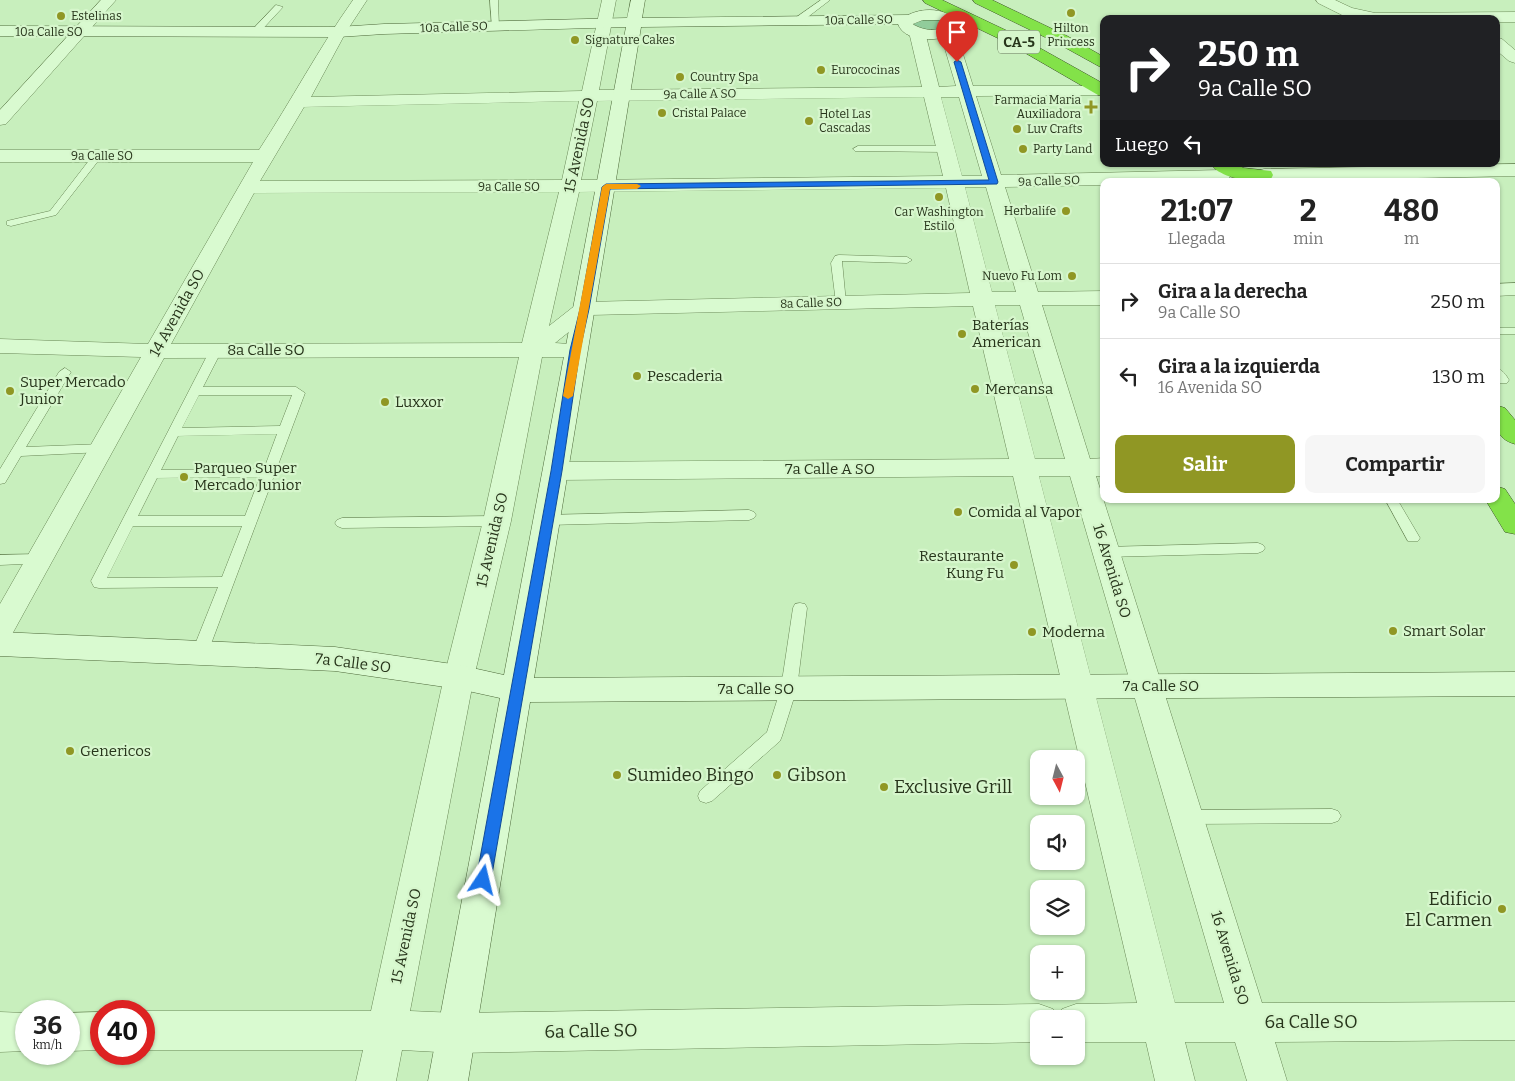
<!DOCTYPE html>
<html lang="es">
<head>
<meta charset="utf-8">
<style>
  body { margin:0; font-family:Bitter,serif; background:#f6f6f6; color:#222; height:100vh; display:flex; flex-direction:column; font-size:19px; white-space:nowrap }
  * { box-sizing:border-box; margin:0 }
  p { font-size:16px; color:#767676 }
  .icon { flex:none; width:28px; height:28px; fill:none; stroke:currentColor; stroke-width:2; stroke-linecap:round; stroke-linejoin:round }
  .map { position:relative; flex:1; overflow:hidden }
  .side { position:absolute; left:1100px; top:178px; width:400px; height:325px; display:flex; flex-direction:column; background:#fff; border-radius:10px; box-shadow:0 1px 4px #0004 }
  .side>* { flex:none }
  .guide { position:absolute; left:1100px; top:15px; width:400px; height:152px; border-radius:10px; box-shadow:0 1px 4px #0004; background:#202124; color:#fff; overflow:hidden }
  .needle { width:32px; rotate:173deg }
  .controls { position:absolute; left:1030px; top:750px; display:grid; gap:10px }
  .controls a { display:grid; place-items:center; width:55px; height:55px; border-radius:10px; background:#fff; box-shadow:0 1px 4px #0004; font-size:25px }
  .speed { position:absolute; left:15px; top:1000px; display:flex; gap:10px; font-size:25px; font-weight:700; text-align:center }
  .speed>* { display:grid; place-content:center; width:65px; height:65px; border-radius:50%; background:#fff; box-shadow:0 1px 4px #0004; line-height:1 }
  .speed small { font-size:12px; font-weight:400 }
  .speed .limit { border:8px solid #d22; background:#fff; color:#111 }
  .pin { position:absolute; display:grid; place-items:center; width:42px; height:42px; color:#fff; margin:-51px -21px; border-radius:50% 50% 50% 0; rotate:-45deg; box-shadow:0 0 5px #0007 }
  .pin .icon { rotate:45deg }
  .me { position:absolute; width:55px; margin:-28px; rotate:10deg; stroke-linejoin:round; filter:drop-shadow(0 0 4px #0008) }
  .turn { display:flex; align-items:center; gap:18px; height:105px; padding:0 15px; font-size:22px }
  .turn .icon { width:65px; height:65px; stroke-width:2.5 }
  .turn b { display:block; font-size:35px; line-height:42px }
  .then { display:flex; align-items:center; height:48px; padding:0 15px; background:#0003; gap:10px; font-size:19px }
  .eta { display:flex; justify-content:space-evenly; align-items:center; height:85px; text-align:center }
  .eta b { font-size:30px; font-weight:700; line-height:35px }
  .cta { display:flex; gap:10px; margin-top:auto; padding:10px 15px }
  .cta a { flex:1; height:58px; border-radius:10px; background:#909724; color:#fff; font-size:20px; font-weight:700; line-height:58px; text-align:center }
  .cta a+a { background:#f6f6f6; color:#222 }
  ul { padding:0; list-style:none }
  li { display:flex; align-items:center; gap:15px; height:75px; padding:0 15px; border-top:1px solid #e0e0e0 }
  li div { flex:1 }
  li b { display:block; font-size:19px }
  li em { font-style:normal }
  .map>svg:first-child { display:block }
</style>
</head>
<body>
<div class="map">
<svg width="1515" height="1081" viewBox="0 0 1515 1081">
  <rect width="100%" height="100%" fill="#c8efbd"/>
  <!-- green -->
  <path fill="#91cc9b" d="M 937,18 L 948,24 L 947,27 L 936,31 L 914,28 L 912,21 Z"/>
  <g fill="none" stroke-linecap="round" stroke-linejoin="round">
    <!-- lane casing -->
    <g stroke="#698756" stroke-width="1">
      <g id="lane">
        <path d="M 490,0 L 498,0 L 499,28 L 492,26 Z"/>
        <path d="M 821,0 L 830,0 L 800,23 L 794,23 L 794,19 Z"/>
        <path d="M 276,5 L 283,7 L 258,34 L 252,34 L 252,30 Z"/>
        <path d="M 858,146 L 945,146 L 950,149 L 945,152 L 855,151 L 853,149 Z"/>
        <path d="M 97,153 L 102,156 L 56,215 L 11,226 L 7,225 L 7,221 L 50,211 L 94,154 Z"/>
        <path d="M 839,255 L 907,257 L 912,260 L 907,263 L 842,261 L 846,303 L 841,306 L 836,303 L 831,263 L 835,256 Z"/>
        <rect x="1496" y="328" width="19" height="6"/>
        <path d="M 216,347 L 222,350 L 203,387 L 296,387 L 305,393 L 208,652 L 205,656 L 200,658 L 195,656 L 192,652 L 218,587 L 99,588 L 94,587 L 91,581 L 210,350 ZM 199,395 L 292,395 L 280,426 L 182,428 ZM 277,434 L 264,469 L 161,470 L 178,436 ZM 260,477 L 245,516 L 138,516 L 157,478 ZM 133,526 L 242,526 L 222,577 L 107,578 Z"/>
        <path d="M 65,368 L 71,372 L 26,447 L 102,444 L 108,448 L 102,452 L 21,456 L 5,483 L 0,484 L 0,469 L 59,372 Z"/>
        <path d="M 1496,368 C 1502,369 1506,375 1509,380 L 1507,383 L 1499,383 L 1496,379 Z"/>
        <path d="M 1385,499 L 1397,499 L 1420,538 L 1418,541 L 1408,541 Z"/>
        <path d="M 749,510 L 754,512 L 756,515 L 754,518 L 749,520 L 547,525 L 542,523 L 540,520 L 542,517 L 547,515 Z"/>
        <path d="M 497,516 L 502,518 L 504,521 L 502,524 L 497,526 L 342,528 L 337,526 L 335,523 L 337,520 L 342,518 Z"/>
        <path d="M 1258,543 L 1263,545 L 1265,548 L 1263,551 L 1258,553 L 1106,557 L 1101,556 L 1099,552 L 1101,548 L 1106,547 Z"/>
        <path d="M 40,554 L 45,555 L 47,559 L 45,563 L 0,565 L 0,555 Z"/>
        <path d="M 800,603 L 805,604 L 807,608 L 797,688 L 782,736 L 780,741 L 712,801 L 706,803 L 700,801 L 698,796 L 700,791 L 767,732 L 781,688 L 793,608 L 795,604 Z"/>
        <path d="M 1332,809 L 1338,811 L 1341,816 L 1338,821 L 1332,823 L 1187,824 L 1181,822 L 1178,817 L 1181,812 L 1187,810 Z"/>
      </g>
    </g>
    <!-- street casing -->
    <g stroke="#698756" stroke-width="1">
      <g id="street">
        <path d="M 101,0 L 116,0 L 6,124 L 0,125 L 0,110 Z"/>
        <path d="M 353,0 L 367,0 L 346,32 L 311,97 L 582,91 L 602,0 L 616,0 L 599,90 L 922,87 L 909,32 L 912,29 L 922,29 L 925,32 L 939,87 L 956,86 L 940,32 L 943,29 L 953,29 L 956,32 L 973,86 L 1104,86 L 1104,94 L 1101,95 L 976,96 L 1001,175 L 1221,170 L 1228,172 L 1230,176 L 1228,180 L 1223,181 L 1104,181 L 1104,185 L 1005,187 L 1038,292 L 1104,291 L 1104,305 L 1042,305 L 1090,459 L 1104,458 L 1104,476 L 1096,476 L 1262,1003 L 1515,1002 L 1515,1040 L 1275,1042 L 1287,1081 L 1247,1081 L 1235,1042 L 1185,1042 L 1195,1081 L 1155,1081 L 1146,1042 L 1076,1042 L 1076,1019 L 1058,1019 L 1062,1009 L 1076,1004 L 1137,1003 L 1013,476 L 556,480 L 547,477 L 543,471 L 547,465 L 556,462 L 1009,459 L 973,306 L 590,315 L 555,343 L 583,345 L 587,350 L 583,355 L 575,357 L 542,357 L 511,521 L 474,677 L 410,1011 L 456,1013 L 1039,1004 L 1053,1009 L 1057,1019 L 1039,1019 L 1039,1042 L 456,1053 L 402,1050 L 396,1081 L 356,1081 L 363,1050 L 144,1050 L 144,1011 L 371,1011 L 444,677 L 483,521 L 519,357 L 164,358 L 10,638 L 0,641 L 0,604 L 141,357 L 0,353 L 0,339 L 148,344 L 253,162 L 0,162 L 0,150 L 259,150 C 291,101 319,48 353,0 ZM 924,97 L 943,176 L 581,180 L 597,101 ZM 941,97 L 959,97 L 982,176 L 962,176 ZM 579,101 L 562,180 L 260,181 L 304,107 ZM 965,187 L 986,187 L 1016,292 L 992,292 ZM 946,188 L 970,293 L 585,302 L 577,304 L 549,326 L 579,192 ZM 559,192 L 522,343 L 171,344 L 254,193 ZM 995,305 L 1020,305 L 1065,459 L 1035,459 ZM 1039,476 L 1070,476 L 1224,1003 L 1175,1003 Z"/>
        <path d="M 1316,0 L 1335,0 L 1352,8 L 1375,13 L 1515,12 L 1515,22 L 1496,22 L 1496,19 L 1357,19 L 1342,15 L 1318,3 Z"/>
        <path d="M 1496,37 L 1502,39 L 1515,50 L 1515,63 L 1509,61 L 1496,50 Z"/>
        <path d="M 1515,164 L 1515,176 L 1264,181 L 1257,179 L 1255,175 L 1257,171 L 1264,169 Z"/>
        <path d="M 1515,283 L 1515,295 L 1496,296 L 1496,284 Z"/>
        <path d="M 0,1012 L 26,1013 L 26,1051 L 0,1052 Z"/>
        <path d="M 101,1012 L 101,1050 L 69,1051 L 69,1013 Z"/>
      </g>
    </g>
    <!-- secondary casing -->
    <g stroke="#4d6839" stroke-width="1">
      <path id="secondary" d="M 631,0 L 645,0 L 642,18 L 908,15 C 926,6 951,9 963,26 C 951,43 905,45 898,24 L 641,27 L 534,678 L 1515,672 L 1515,696 L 530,702 L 468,1081 L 428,1081 L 500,698 L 459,689 L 335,671 L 0,656 L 0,632 L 335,647 L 459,665 L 504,675 L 626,27 L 384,34 L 338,37 L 0,36 L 0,26 L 338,27 L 384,24 L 627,18 ZM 923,20 L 939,20 L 947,25 C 937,32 925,31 914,25 L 913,24 Z"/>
    </g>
    <!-- highway casing -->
    <g stroke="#3e542a" stroke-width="1">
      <g id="highway">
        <path d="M 923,0 L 942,0 L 1020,37 L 1104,84 L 1104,96 L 1098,95 L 1008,43 L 925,3 Z"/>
        <path d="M 973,0 L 992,0 L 1067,36 L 1104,57 L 1104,69 L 1055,42 L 975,3 Z"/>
        <path d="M 1211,164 L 1234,164 L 1244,168 L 1271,171 L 1273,175 L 1271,179 C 1254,183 1220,179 1211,164 Z"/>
        <path d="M 1496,405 L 1505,408 L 1515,420 L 1515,444 C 1494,438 1496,424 1496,405 Z"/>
        <path d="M 1496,486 L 1505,489 L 1515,504 L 1515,534 L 1505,532 L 1485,499 L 1496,499 Z"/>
      </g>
    </g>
    <!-- lane -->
    <use href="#lane" fill="#d9fad0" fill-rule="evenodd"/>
    <!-- street -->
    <use href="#street" fill="#d9fad0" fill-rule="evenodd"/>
    <!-- secondary -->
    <use href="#secondary" fill="#d9fad0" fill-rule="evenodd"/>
    <!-- highway -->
    <use href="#highway" fill="#83e249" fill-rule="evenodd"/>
  </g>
  <!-- route -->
  <path fill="#1a73e8" stroke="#114b97" d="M 957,60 L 961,62 L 998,182 L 997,184 L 610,189 L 589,309 L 580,350 L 562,471 L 491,880 L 489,885 L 483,887 L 478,885 L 476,880 L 551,471 L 570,350 L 580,309 L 602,187 L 606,184 L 989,180 L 954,62 Z"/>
  <!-- slow -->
  <path fill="#f59e0b" d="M 606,184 L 637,184 L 641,186 L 637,189 L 610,189 L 573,396 L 568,399 L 563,396 L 602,187 Z"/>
  <!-- markers -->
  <g fill="#909724" stroke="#d6f6cc" stroke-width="2">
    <circle cx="1071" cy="13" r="5"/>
    <circle cx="61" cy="16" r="5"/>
    <circle cx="575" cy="40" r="5"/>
    <circle cx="821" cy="70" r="5"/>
    <circle cx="680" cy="77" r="5"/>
    <path d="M1088.5 99.5h5v5h5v5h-5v5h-5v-5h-5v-5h5z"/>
    <circle cx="662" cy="113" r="5"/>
    <circle cx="809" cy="121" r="5"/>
    <circle cx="1017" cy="129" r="5"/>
    <circle cx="1023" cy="149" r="5"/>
    <circle cx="939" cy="197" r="5"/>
    <circle cx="1066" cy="211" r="5"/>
    <circle cx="1072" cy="276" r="5"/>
    <circle cx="962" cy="334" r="5"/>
    <circle cx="637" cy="376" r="5"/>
    <circle cx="975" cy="389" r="5"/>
    <circle cx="10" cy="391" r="5"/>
    <circle cx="385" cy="402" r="5"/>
    <circle cx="184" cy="477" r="5"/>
    <circle cx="958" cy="512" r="5"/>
    <circle cx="1014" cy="565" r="5"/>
    <circle cx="1393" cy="631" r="5"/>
    <circle cx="1032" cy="632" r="5"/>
    <circle cx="70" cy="751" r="5"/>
    <circle cx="617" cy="775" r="5"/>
    <circle cx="777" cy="775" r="5"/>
    <circle cx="884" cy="787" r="5"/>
    <circle cx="1502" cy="909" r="5"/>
  </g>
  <g text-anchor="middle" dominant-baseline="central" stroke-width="4.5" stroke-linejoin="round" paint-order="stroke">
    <!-- far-poi labels -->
    <g font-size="12" fill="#27351b" stroke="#d6f6cc" text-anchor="start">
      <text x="71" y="16">Estelinas</text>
      <text x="1071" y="28" text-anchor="middle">Hilton<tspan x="1071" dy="14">Princess</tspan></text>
      <text x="585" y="40">Signature Cakes</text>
      <text x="831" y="70">Eurococinas</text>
      <text x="690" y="77">Country Spa</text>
      <text x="1081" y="100" text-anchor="end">Farmacia Maria<tspan x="1081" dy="14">Auxiliadora</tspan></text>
      <text x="672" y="113">Cristal Palace</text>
      <text x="819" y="114">Hotel Las<tspan x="819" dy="14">Cascadas</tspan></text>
      <text x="1027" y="129">Luv Crafts</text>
      <text x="1033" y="149">Party Land</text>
      <text x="1056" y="211" text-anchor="end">Herbalife</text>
      <text x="939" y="212" text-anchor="middle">Car Washington<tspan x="939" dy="14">Estilo</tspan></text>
      <text x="1062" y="276" text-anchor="end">Nuevo Fu Lom</text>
    </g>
    <!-- far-street labels -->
    <g font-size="12" fill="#27351b" stroke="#d6f6cc">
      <text transform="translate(859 20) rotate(-1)">10a Calle SO</text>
      <text transform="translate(454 27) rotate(-2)">10a Calle SO</text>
      <text x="49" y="32">10a Calle SO</text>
      <text transform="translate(700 94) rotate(-1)">9a Calle A SO</text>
      <text x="102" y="156">9a Calle SO</text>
      <text transform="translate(1049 181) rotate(-2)">9a Calle SO</text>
      <text x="509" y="187">9a Calle SO</text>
      <text transform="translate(811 303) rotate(-2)">8a Calle SO</text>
    </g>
    <!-- shield labels -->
    <rect fill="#d6f6cc" stroke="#5c6f50" stroke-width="1" x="998" y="30.5" width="42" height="23" rx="4"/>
    <g font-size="14" font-weight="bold" fill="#27351b">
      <text x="1019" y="42">CA-5</text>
    </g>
    <!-- street labels -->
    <g font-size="15" fill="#27351b" stroke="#d6f6cc">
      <text transform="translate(579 145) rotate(-78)">15 Avenida SO</text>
      <text transform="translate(177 313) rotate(-61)">14 Avenida SO</text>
      <text x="266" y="350">8a Calle SO</text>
      <text x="830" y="469">7a Calle A SO</text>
      <text transform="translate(492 540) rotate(-77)">15 Avenida SO</text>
      <text transform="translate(1112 571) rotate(73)">16 Avenida SO</text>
      <text transform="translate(353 663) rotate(7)">7a Calle SO</text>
      <text x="1161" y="686">7a Calle SO</text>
      <text x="756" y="689">7a Calle SO</text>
      <text transform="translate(406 936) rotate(-78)">15 Avenida SO</text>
      <text transform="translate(1230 958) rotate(73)">16 Avenida SO</text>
    </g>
    <!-- poi labels -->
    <g font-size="15" fill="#27351b" stroke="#d6f6cc" text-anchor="start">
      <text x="972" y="325">Baterías<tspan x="972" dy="17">American</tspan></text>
      <text x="647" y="376">Pescaderia</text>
      <text x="20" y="382">Super Mercado<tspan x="20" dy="17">Junior</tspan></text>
      <text x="985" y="389">Mercansa</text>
      <text x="395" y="402">Luxxor</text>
      <text x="194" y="468">Parqueo Super<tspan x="194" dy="17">Mercado Junior</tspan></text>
      <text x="968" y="512">Comida al Vapor</text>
      <text x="1004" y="556" text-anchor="end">Restaurante<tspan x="1004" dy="17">Kung Fu</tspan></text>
      <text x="1403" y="631">Smart Solar</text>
      <text x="1042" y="632">Moderna</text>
      <text x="80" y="751">Genericos</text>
    </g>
    <!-- near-poi labels -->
    <g font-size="18" fill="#27351b" stroke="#d6f6cc" text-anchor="start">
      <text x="627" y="775">Sumideo Bingo</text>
      <text x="787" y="775">Gibson</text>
      <text x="894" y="787">Exclusive Grill</text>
      <text x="1492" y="899" text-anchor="end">Edificio<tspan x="1492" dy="21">El Carmen</tspan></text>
    </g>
    <!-- near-street labels -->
    <g font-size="18" fill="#27351b" stroke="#d6f6cc">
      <text x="1311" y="1022">6a Calle SO</text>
      <text transform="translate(591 1031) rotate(-1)">6a Calle SO</text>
    </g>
  </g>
</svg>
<div class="controls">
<a><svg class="needle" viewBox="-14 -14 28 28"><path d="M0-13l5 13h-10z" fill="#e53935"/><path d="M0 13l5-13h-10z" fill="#767676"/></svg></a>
<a><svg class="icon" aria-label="sound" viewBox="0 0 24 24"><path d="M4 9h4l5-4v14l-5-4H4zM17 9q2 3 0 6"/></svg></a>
<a><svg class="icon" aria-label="layers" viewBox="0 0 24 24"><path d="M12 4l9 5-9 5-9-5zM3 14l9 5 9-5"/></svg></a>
<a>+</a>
<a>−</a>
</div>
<div class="speed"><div>36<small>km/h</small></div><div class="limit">40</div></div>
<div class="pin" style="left:957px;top:62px;background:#d93025"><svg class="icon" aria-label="arrive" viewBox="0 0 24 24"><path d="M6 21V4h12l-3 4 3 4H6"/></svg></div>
<svg class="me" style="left:483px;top:880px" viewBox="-20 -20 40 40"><path d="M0-17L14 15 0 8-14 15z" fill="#1a73e8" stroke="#fff" stroke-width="4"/></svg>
<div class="guide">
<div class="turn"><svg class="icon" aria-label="right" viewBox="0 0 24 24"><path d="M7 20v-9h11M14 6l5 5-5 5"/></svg><div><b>250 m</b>9a Calle SO</div></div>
<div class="then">Luego<svg class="icon" aria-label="left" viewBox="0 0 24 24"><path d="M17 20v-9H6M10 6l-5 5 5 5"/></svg></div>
</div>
<section class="side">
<div class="eta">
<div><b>21:07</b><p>Llegada</p></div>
<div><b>2</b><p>min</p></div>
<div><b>480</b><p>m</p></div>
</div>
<ul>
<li><svg class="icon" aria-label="right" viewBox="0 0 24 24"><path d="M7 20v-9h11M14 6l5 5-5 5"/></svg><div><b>Gira a la derecha</b><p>9a Calle SO</p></div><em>250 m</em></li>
<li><svg class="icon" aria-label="left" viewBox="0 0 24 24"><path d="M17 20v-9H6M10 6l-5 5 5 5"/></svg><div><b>Gira a la izquierda</b><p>16 Avenida SO</p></div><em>130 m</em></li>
</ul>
<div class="cta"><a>Salir</a><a>Compartir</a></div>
</section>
</div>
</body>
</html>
